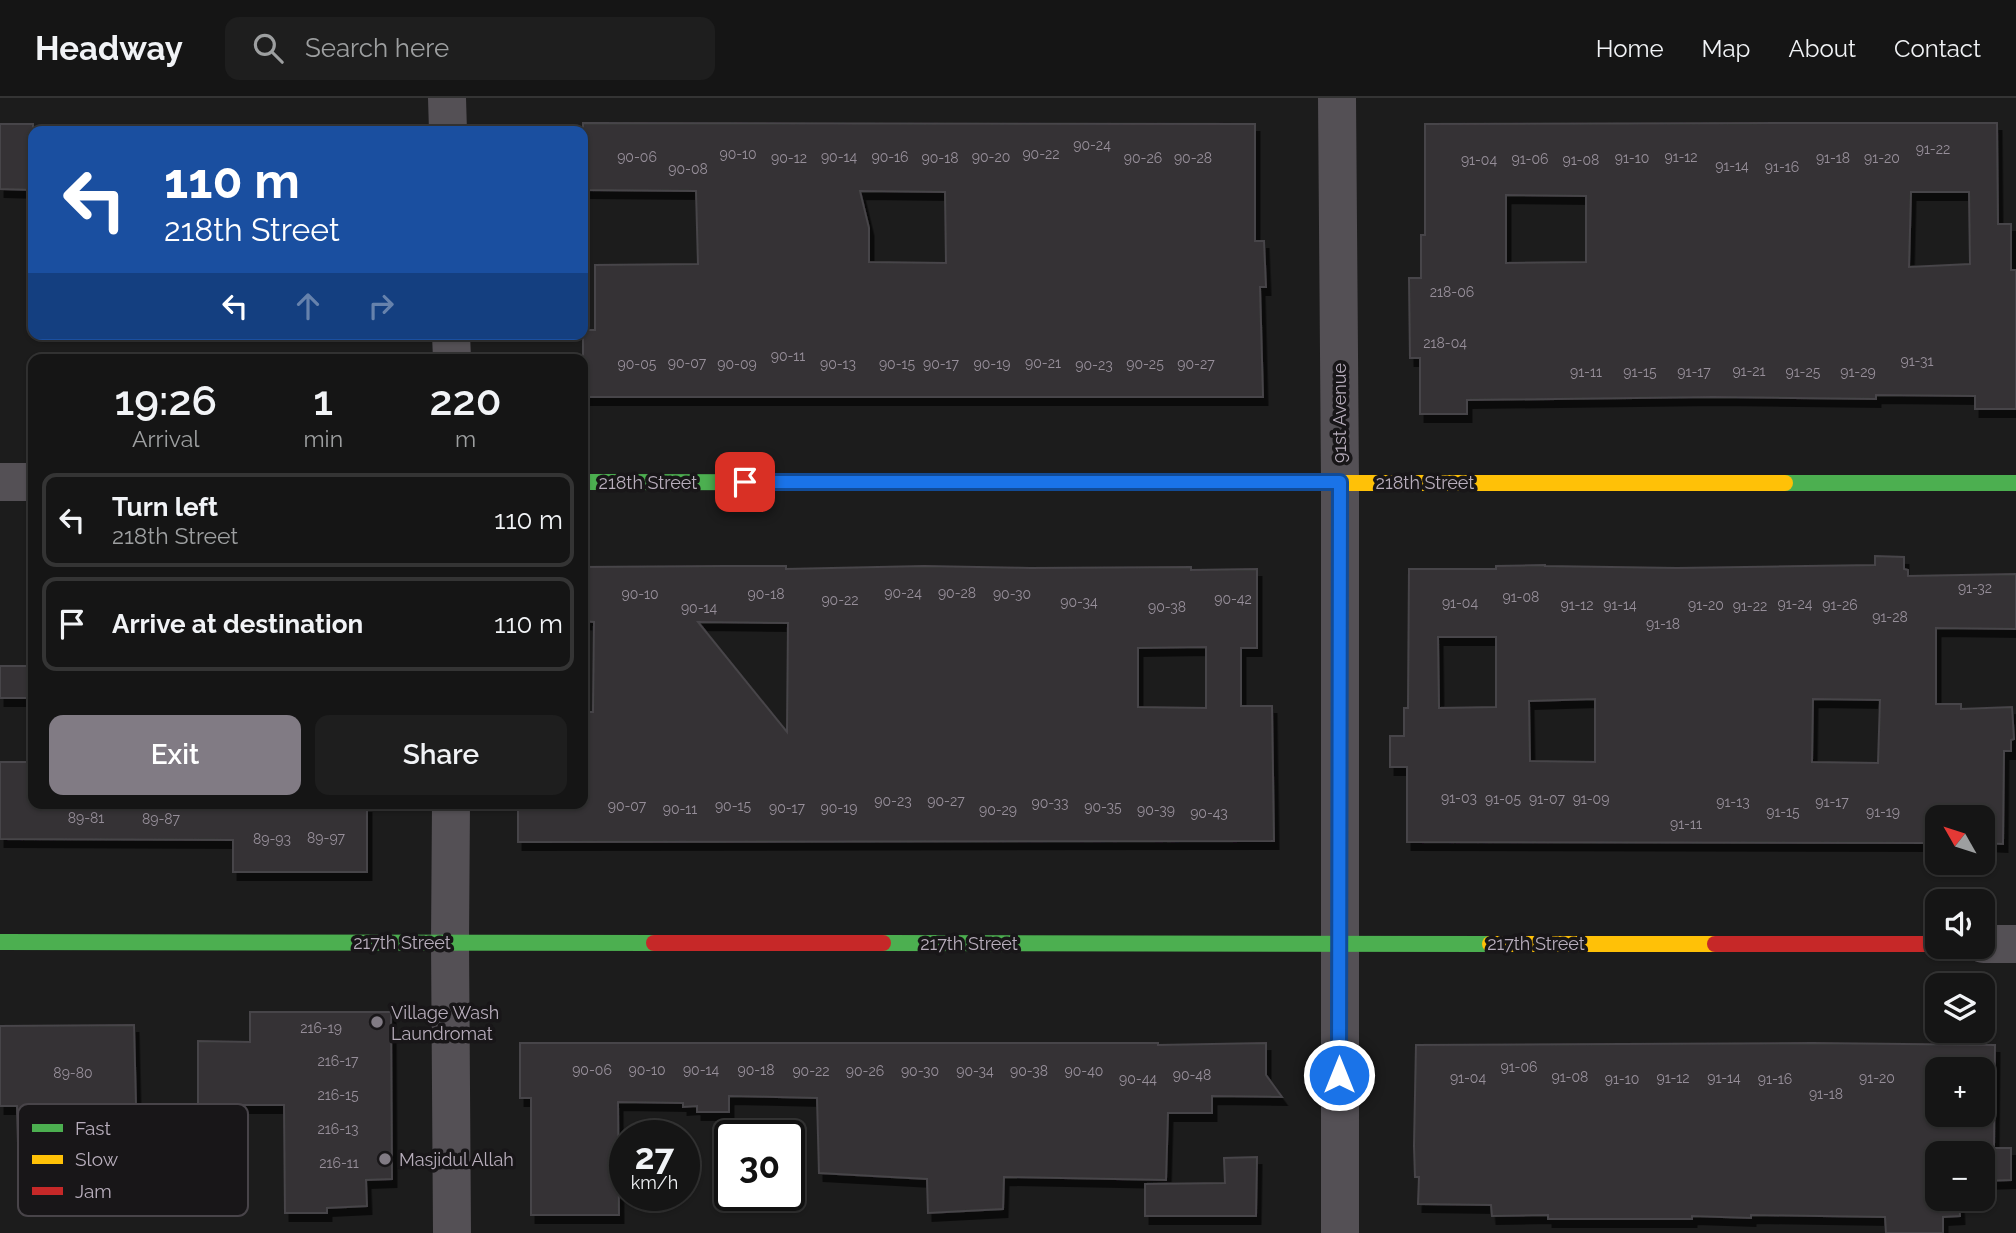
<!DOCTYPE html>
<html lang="en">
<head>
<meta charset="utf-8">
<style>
  body { margin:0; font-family:Raleway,sans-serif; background:#1e1e1e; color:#f1f3f6; height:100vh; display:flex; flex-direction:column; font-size:26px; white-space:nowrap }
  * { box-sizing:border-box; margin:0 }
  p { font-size:23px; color:#9d9fa0 }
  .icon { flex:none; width:38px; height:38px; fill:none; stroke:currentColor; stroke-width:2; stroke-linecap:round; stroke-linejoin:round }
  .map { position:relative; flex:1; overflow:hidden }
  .side { position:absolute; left:28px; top:256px; width:560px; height:455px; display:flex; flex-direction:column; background:#151515; border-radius:14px; box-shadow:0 2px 5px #0004,0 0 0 2px #343434 }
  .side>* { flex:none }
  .hud { position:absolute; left:28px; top:28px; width:560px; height:214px; border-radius:14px; box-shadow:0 2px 5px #0004,0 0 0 2px #343434; background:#1a4fa0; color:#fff; overflow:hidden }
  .needle { width:46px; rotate:309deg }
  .controls { position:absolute; left:1925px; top:707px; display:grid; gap:14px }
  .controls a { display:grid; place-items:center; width:70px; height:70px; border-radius:14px; background:#151515; box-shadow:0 2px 5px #0004,0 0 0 2px #343434; font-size:35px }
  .speed { position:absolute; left:609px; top:1022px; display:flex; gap:14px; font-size:35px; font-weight:700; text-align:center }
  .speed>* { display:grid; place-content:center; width:91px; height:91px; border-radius:50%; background:#151515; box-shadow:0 2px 5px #0004,0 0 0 2px #343434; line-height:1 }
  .speed small { font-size:18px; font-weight:400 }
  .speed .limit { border:4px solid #111; border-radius:10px; background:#fff; color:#111 }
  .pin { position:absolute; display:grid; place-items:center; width:60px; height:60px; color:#fff; margin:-30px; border-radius:14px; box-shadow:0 4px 10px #0006 }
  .me { position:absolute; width:77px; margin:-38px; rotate:0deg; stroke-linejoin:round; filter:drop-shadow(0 0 5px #0008) }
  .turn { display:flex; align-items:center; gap:24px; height:147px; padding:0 21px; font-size:32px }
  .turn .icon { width:91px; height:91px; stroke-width:2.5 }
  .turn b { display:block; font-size:49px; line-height:60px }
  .lanes { display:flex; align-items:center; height:66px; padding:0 21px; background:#0003; justify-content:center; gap:35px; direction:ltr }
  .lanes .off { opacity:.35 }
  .eta { display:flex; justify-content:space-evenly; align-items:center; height:119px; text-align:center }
  .eta b { font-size:42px; font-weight:600; line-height:49px }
  .action { display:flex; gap:14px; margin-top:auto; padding:14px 21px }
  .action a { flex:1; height:80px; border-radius:14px; background:#817b84; color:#fff; font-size:28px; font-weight:600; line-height:80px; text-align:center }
  .action a+a { background:#1e1e1e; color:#f1f3f6 }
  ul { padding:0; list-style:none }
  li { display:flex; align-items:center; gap:21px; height:94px; margin:0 14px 10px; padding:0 7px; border:4px solid #343434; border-radius:14px }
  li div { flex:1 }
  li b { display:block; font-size:26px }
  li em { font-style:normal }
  header { display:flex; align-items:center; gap:42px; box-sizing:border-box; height:98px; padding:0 35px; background:#151515; border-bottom:2px solid #343434 }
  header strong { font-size:33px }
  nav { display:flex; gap:38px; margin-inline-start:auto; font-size:24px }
  .search { width:490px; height:63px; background:#1e1e1e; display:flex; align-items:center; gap:18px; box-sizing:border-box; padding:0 24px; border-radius:14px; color:#9d9fa0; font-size:26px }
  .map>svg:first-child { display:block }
</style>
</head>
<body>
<header>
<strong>Headway</strong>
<div class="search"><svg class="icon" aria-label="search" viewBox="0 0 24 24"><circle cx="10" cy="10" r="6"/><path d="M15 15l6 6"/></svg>Search here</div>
<nav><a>Home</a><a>Map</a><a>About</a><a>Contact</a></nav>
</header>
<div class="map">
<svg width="2016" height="1135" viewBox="0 0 2016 1135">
  <defs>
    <filter id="shadow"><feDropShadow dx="4.5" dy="8" stdDeviation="0" flood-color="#0009"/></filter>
  </defs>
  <rect width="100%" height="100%" fill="#1c1c1c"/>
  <!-- building -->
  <g fill="#343334" stroke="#474448" stroke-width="2" fill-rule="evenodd" filter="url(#shadow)">
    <path d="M 583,25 L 1255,26 L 1255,143 L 1264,143 L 1266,189 L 1260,189 L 1263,299 L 583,299 L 583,232 L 595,232 L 595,167 L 698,166 L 696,93 L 583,92 ZM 860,93 L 945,94 L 946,165 L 869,164 L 869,130 Z"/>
    <path d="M 1796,25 L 1997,25 L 1998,126 L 2011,126 L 2011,172 L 2016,172 L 2016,311 L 1975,311 L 1975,298 L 1876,297 L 1876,301 L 1713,299 L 1467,302 L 1467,316 L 1420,316 L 1420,260 L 1410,260 L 1409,180 L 1421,180 L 1421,137 L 1425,137 L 1425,26 ZM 1911,94 L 1969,94 L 1970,166 L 1909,169 ZM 1506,97 L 1586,98 L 1586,164 L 1506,165 Z"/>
    <path d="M 0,26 L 33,26 L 33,92 L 0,91 Z"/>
    <path d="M 1875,458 L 1904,459 L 1904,471 L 1908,472 L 1908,478 L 2016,476 L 2016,531 L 1936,530 L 1936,606 L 1961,606 L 1961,611 L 2012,609 L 2014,641 L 2011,642 L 2011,653 L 2004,653 L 2003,746 L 1983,745 L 1983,719 L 1937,719 L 1937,745 L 1407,744 L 1407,669 L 1390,669 L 1390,638 L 1404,638 L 1404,610 L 1408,610 L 1409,471 L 1496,471 L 1496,468 L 1545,467 L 1545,468 L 1677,470 L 1875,467 ZM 1438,539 L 1496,539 L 1496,609 L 1439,610 ZM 1595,601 L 1595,664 L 1530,663 L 1529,603 ZM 1813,601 L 1880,602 L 1878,665 L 1812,664 Z"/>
    <path d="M 724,468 L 786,468 L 786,471 L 924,468 L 1030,470 L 1191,469 L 1191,472 L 1257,471 L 1257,550 L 1241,550 L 1241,608 L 1272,608 L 1274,743 L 518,744 L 518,705 L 583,705 L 583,614 L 593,614 L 594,524 L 583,523 L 583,469 ZM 698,524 L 788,525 L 787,634 ZM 1206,549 L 1206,610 L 1138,609 L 1138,550 Z"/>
    <rect x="0" y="568" width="33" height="32"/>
    <path d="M 0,664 L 33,664 L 33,705 L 367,707 L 367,774 L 233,774 L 233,742 L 0,741 Z"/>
    <path d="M 250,914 L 391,914 L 392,1081 L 366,1082 L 367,1108 L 327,1110 L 327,1115 L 285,1115 L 284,1007 L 198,1007 L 198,943 L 250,944 Z"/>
    <path d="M 134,927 L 137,1047 L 206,1047 L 206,1082 L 134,1083 L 134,1079 L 19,1083 L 17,1008 L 0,1008 L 0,928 Z"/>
    <path d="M 520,945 L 1158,945 L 1158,947 L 1266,945 L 1266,977 L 1282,999 L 1212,998 L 1212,1015 L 1168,1015 L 1166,1082 L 1004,1079 L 1003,1111 L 928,1115 L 927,1081 L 819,1075 L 817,1000 L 729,998 L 729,1014 L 697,1014 L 697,1008 L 683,1009 L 683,1005 L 618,1004 L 619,1117 L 531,1117 L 531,1000 L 520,1000 Z"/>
    <path d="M 1813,945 L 1995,947 L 1994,1050 L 2011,1050 L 2011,1082 L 1983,1083 L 1983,1055 L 1937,1055 L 1937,1101 L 1959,1101 L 1960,1118 L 1943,1119 L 1943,1135 L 1886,1135 L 1885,1119 L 1751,1117 L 1751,1120 L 1692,1118 L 1692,1121 L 1548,1121 L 1548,1117 L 1492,1118 L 1491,1107 L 1418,1106 L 1419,1079 L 1415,1079 L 1414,1048 L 1416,947 ZM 1937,971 L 1983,971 L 1983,1017 L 1937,1017 Z"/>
    <path d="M 1257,1059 L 1256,1118 L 1145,1118 L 1145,1086 L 1225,1085 L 1224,1060 Z"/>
  </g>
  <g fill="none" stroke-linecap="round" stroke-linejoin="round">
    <!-- street -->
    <g stroke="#545055" stroke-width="38">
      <path d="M 447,0 L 448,33"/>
      <path d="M 1337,0 L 1340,384 L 1340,1135"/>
      <path d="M 451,236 L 452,261"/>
      <path d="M 0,384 L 33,384"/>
      <path d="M 451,705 L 450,844 L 452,1135"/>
      <path d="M 1983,846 L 2016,846"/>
    </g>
    <!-- fast -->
    <g stroke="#4caf50" stroke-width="16">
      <path d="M 583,384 L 1328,385"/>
      <path d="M 1785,385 L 2016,385"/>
      <path d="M 0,844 L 654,845"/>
      <path d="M 883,845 L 1490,846"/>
    </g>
    <!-- slow -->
    <g stroke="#ffc107" stroke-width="16">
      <path d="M 1328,385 L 1785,385"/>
      <path d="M 1490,846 L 1715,846"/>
    </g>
    <!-- jam -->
    <g stroke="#c62828" stroke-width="16">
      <path d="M 654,845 L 883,845"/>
      <path d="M 1715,846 L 1937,846"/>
    </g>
  </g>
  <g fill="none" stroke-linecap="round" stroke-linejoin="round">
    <!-- route casing -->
    <g stroke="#114b97" stroke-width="18">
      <path id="route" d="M 745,384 L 1340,384 L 1339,977"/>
    </g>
    <!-- route -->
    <use href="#route" stroke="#1a73e8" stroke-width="12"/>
  </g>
  <!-- markers -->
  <g fill="#817b84" stroke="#181618" stroke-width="2.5">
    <circle cx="377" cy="924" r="7"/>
    <circle cx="385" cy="1061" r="7"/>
  </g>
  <g text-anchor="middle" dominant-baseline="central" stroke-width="7" stroke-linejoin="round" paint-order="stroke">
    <!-- number labels -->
    <g font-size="14" fill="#978f9a">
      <text x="1092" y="47">90-24</text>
      <text x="1933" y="51">91-22</text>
      <text x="738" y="56">90-10</text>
      <text x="1041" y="56">90-22</text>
      <text x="637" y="59">90-06</text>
      <text x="839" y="59">90-14</text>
      <text x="890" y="59">90-16</text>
      <text x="991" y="59">90-20</text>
      <text x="1681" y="59">91-12</text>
      <text x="789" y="60">90-12</text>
      <text x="940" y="60">90-18</text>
      <text x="1143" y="60">90-26</text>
      <text x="1193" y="60">90-28</text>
      <text x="1632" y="60">91-10</text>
      <text x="1833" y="60">91-18</text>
      <text x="1882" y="60">91-20</text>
      <text x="1530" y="61">91-06</text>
      <text x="1479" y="62">91-04</text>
      <text x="1581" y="62">91-08</text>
      <text x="1732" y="68">91-14</text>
      <text x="1782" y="69">91-16</text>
      <text x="688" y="71">90-08</text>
      <text x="1452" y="194">218-06</text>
      <text x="1445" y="245">218-04</text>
      <text x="788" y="258">90-11</text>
      <text x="1917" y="263">91-31</text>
      <text x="687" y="265">90-07</text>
      <text x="1043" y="265">90-21</text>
      <text x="637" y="266">90-05</text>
      <text x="737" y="266">90-09</text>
      <text x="838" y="266">90-13</text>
      <text x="897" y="266">90-15</text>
      <text x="941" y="266">90-17</text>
      <text x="992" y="266">90-19</text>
      <text x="1145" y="266">90-25</text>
      <text x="1196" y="266">90-27</text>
      <text x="1094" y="267">90-23</text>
      <text x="1749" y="273">91-21</text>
      <text x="1586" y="274">91-11</text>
      <text x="1640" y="274">91-15</text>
      <text x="1694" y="274">91-17</text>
      <text x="1803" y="274">91-25</text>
      <text x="1858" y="274">91-29</text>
      <text x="1975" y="490">91-32</text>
      <text x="903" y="495">90-24</text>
      <text x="957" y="495">90-28</text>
      <text x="640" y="496">90-10</text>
      <text x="766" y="496">90-18</text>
      <text x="1012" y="496">90-30</text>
      <text x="1521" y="499">91-08</text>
      <text x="1233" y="501">90-42</text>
      <text x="840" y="502">90-22</text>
      <text x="1079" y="504">90-34</text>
      <text x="1460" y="505">91-04</text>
      <text x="1795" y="506">91-24</text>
      <text x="1577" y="507">91-12</text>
      <text x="1620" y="507">91-14</text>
      <text x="1706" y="507">91-20</text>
      <text x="1840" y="507">91-26</text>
      <text x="1750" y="508">91-22</text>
      <text x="1167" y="509">90-38</text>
      <text x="699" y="510">90-14</text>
      <text x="1890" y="519">91-28</text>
      <text x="1663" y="526">91-18</text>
      <text x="1459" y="700">91-03</text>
      <text x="1503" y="701">91-05</text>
      <text x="1547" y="701">91-07</text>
      <text x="1591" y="701">91-09</text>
      <text x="893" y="703">90-23</text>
      <text x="946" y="703">90-27</text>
      <text x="1733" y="704">91-13</text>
      <text x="1832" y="704">91-17</text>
      <text x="1050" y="705">90-33</text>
      <text x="627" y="708">90-07</text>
      <text x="733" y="708">90-15</text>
      <text x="1103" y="709">90-35</text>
      <text x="787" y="710">90-17</text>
      <text x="839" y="710">90-19</text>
      <text x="680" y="711">90-11</text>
      <text x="998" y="712">90-29</text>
      <text x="1156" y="712">90-39</text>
      <text x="1783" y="714">91-15</text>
      <text x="1883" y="714">91-19</text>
      <text x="1209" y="715">90-43</text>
      <text x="86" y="720">89-81</text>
      <text x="161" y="721">89-87</text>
      <text x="1686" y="726">91-11</text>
      <text x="326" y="740">89-97</text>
      <text x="272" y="741">89-93</text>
      <text x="321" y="930">216-19</text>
      <text x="338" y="963">216-17</text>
      <text x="1519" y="969">91-06</text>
      <text x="592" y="972">90-06</text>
      <text x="647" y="972">90-10</text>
      <text x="701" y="972">90-14</text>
      <text x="756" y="972">90-18</text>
      <text x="811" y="973">90-22</text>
      <text x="865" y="973">90-26</text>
      <text x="920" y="973">90-30</text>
      <text x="975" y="973">90-34</text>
      <text x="1029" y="973">90-38</text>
      <text x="1084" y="973">90-40</text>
      <text x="73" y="975">89-80</text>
      <text x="1192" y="977">90-48</text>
      <text x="1570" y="979">91-08</text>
      <text x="1468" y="980">91-04</text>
      <text x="1673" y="980">91-12</text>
      <text x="1724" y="980">91-14</text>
      <text x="1877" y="980">91-20</text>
      <text x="1138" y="981">90-44</text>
      <text x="1622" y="981">91-10</text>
      <text x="1775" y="981">91-16</text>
      <text x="1826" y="996">91-18</text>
      <text x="338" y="997">216-15</text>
      <text x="338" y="1031">216-13</text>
      <text x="339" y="1065">216-11</text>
    </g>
    <!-- street labels -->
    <g font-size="18" fill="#b8aebc" stroke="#181618">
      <text transform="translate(1339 315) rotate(-90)">91st Avenue</text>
      <text x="648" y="384">218th Street</text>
      <text x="1425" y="384">218th Street</text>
      <text x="402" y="844">217th Street</text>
      <text x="969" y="845">217th Street</text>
      <text x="1536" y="845">217th Street</text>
    </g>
    <!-- poi labels -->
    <g font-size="18" fill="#b8aebc" stroke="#181618" text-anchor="start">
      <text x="391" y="914">Village Wash<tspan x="391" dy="21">Laundromat</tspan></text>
      <text x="399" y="1061">Masjidul Allah</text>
    </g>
  </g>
  <!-- legend -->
  <rect x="18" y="1006" width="230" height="112" rx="10" fill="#181618" stroke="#484449" stroke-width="2"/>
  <rect x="32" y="1026" width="31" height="8" fill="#4caf50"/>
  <rect x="32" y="1057" width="31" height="9" fill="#ffc107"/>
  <rect x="32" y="1089" width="31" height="8" fill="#c62828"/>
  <g font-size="19" fill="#b8aebc">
    <text x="75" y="1037">Fast</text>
    <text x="75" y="1068">Slow</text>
    <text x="75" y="1100">Jam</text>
  </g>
</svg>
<div class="controls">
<a><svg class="needle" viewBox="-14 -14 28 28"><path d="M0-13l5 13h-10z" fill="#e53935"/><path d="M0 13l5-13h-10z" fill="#9d9fa0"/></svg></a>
<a><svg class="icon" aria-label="sound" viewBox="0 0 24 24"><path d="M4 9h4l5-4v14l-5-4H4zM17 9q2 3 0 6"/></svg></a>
<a><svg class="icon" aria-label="layers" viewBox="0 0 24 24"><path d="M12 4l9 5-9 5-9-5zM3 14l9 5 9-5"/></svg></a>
<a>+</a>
<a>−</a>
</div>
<div class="speed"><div>27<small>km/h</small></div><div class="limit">30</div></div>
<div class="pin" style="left:745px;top:384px;background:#d93025"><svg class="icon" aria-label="arrive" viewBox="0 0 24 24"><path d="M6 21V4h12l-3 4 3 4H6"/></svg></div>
<svg class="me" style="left:1339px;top:977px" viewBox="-20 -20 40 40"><circle r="17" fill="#1a73e8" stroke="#fff" stroke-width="3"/><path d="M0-11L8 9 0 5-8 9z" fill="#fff"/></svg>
<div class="hud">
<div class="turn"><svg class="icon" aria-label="left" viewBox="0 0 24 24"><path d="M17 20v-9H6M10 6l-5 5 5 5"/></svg><div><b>110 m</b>218th Street</div></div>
<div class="lanes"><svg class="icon" aria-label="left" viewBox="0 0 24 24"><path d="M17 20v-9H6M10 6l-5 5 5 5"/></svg><svg class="icon off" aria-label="ahead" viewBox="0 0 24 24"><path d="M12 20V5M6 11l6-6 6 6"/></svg><svg class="icon off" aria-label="right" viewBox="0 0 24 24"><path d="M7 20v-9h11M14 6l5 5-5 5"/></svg></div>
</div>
<section class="side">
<div class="eta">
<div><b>19:26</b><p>Arrival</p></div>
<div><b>1</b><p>min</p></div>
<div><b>220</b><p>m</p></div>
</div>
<ul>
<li><svg class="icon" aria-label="left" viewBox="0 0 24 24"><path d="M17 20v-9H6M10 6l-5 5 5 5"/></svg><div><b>Turn left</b><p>218th Street</p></div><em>110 m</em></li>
<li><svg class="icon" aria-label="arrive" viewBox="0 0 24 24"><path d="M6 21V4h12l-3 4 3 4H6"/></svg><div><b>Arrive at destination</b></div><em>110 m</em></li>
</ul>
<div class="action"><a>Exit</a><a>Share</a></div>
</section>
</div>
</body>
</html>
